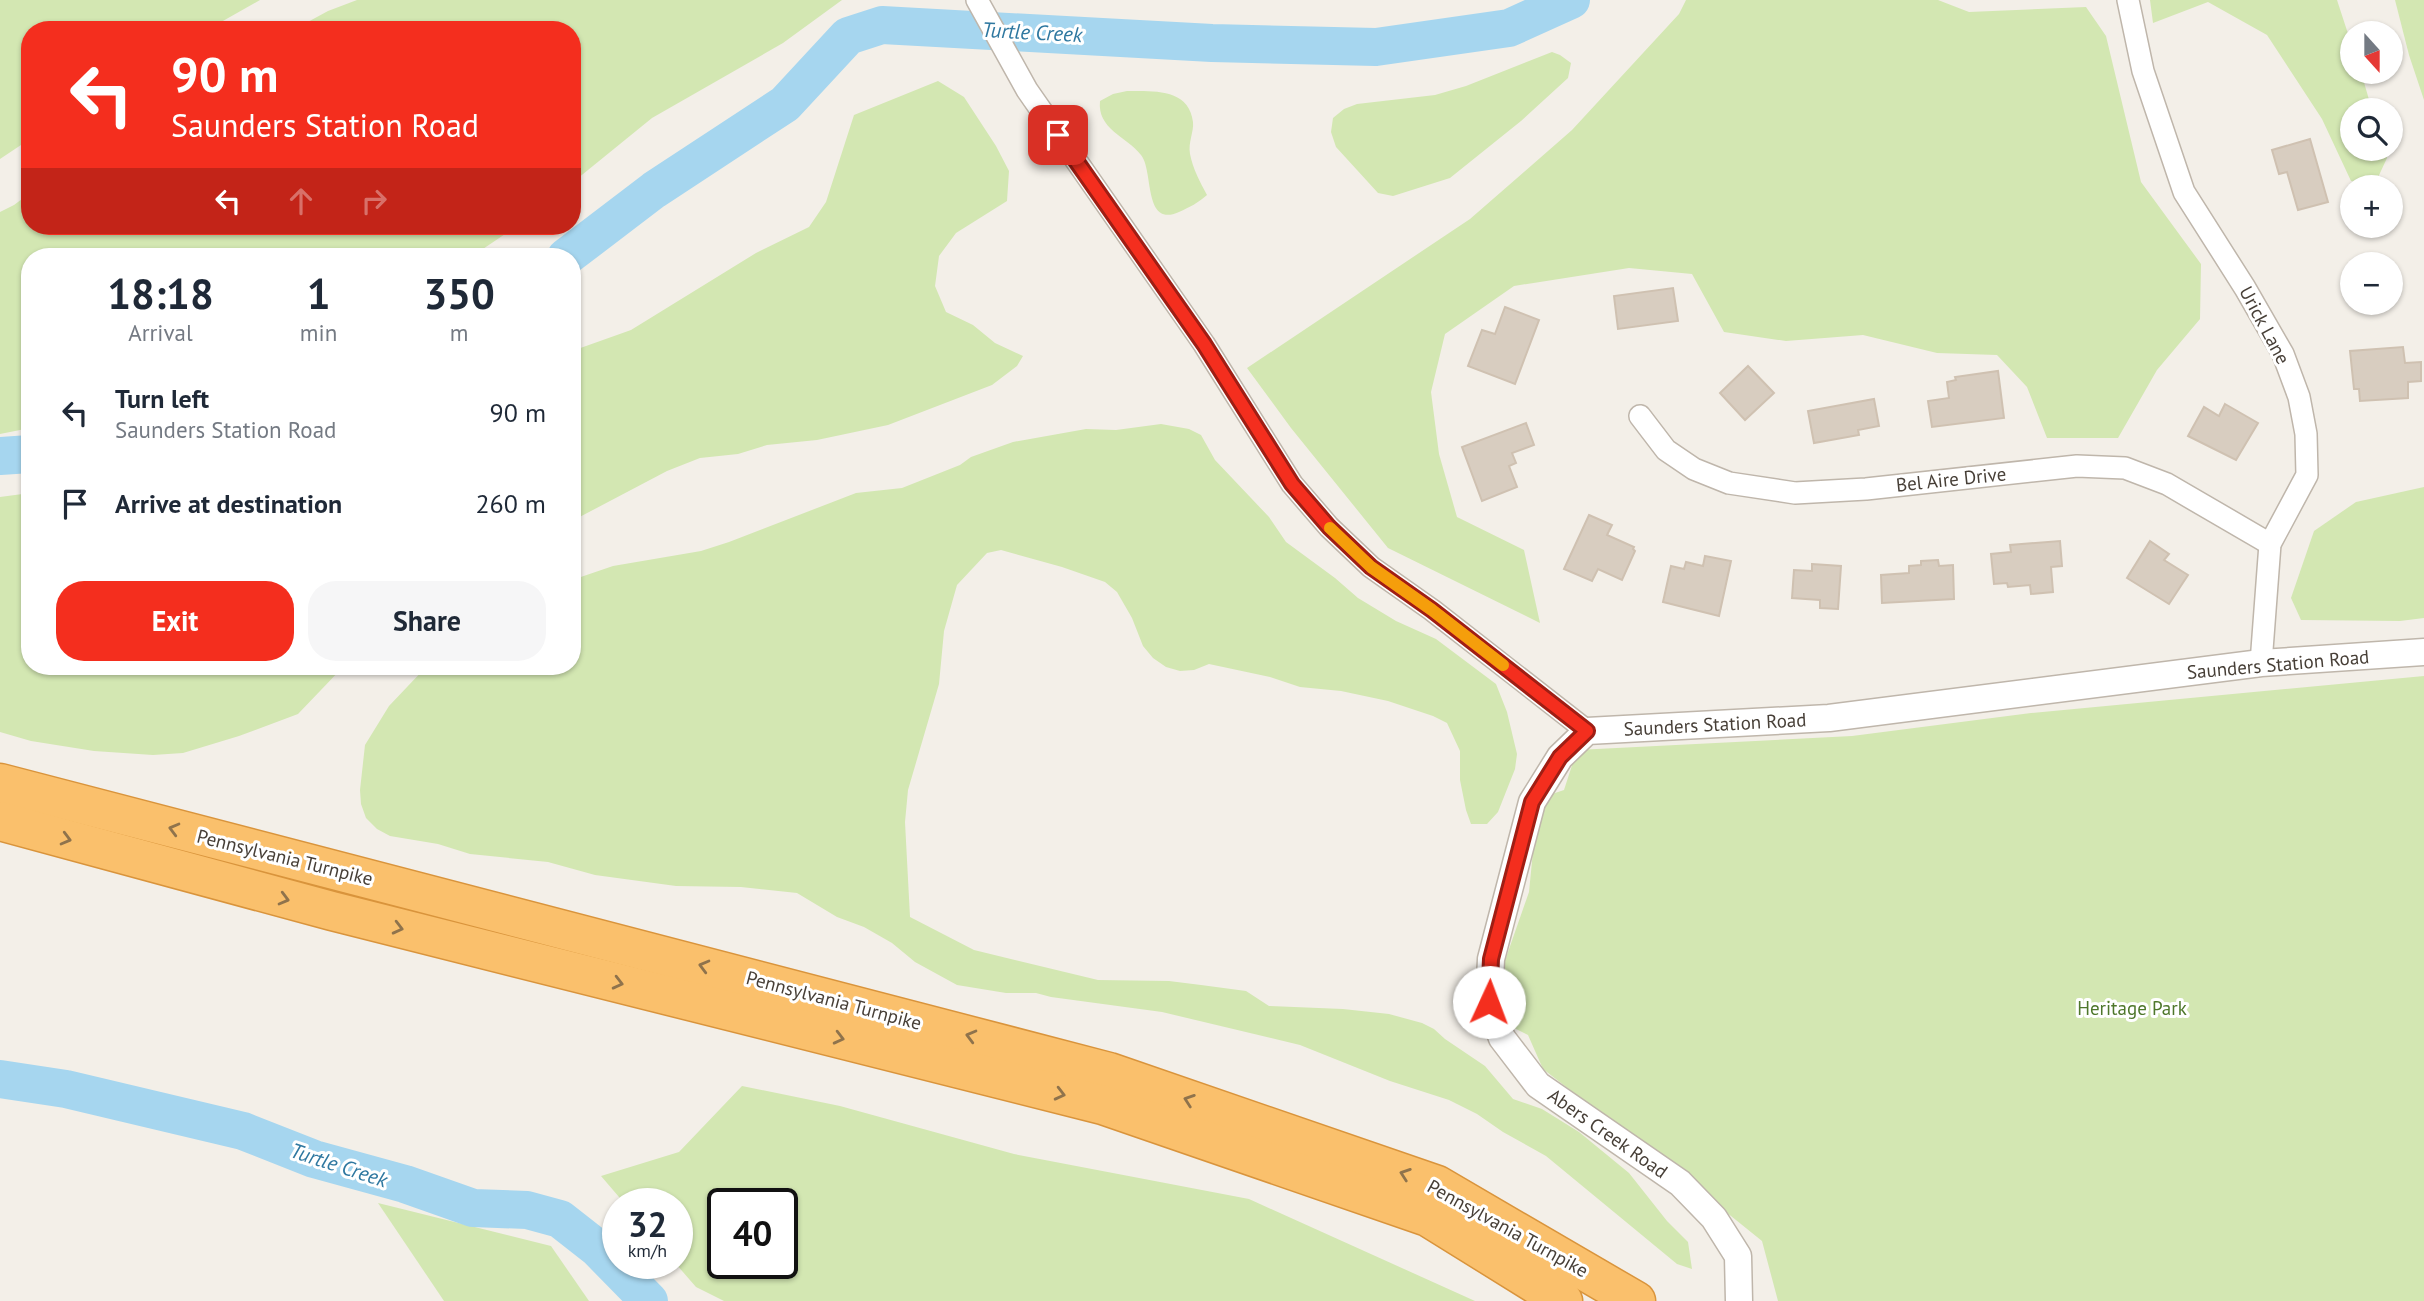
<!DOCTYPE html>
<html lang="en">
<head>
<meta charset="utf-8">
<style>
  body { margin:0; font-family:"PT Sans",sans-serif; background:#f6f6f7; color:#1f2937; height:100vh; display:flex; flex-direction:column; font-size:26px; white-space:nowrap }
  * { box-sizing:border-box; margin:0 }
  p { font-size:23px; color:#747a83 }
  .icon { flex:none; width:38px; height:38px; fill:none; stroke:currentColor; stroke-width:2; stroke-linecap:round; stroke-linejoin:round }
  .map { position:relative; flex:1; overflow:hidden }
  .drawer { position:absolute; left:21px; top:248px; width:560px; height:427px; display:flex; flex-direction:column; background:#fff; border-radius:28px; box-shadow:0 2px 5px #0004 }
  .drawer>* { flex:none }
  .guide { position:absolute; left:21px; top:21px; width:560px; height:214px; border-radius:28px; box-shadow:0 2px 5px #0004; background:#f42e1e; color:#fff; overflow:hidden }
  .needle { width:46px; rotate:159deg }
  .tools { position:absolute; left:2340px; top:21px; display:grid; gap:14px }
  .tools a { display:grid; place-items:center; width:63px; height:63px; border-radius:50%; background:#fff; box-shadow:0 2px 5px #0004; font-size:35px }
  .speed { position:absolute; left:602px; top:1188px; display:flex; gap:14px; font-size:35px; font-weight:700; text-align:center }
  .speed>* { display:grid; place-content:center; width:91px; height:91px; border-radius:50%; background:#fff; box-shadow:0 2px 5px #0004; line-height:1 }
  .speed small { font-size:18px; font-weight:400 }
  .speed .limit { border:4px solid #111; border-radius:10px; background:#fff; color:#111 }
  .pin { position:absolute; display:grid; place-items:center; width:60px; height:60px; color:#fff; margin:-30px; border-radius:14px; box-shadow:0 4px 10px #0006 }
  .me { position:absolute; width:77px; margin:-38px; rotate:2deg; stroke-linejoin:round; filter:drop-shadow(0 0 5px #0008) }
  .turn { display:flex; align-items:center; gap:24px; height:147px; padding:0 35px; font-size:32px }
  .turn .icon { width:91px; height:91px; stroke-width:2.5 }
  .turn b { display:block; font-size:49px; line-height:60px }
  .lanes { display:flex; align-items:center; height:66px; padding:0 35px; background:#0003; justify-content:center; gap:35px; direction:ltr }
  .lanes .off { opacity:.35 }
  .eta { display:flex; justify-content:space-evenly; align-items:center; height:119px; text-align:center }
  .eta b { font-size:42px; font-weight:800; line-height:49px }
  .button { display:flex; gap:14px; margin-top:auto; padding:14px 35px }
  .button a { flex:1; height:80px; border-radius:28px; background:#f42e1e; color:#fff; font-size:28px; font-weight:800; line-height:80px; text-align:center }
  .button a+a { background:#f6f6f7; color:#1f2937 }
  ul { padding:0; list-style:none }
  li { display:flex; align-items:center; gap:21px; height:91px; padding:0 35px }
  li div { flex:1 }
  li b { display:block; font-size:26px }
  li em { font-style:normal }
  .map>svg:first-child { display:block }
</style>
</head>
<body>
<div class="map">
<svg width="2424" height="1301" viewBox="0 0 2424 1301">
  <rect width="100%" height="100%" fill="#f3efe8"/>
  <!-- green -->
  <g fill="#d3e7b2" fill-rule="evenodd">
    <path d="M 0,0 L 260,0 L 207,30 L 30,30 L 30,139 L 0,159 Z"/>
    <path d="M 357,0 L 842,0 L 783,43 L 652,118 L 572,183 L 572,30 L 293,30 L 328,11 Z"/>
    <path d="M 1686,0 L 1938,0 L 1969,12 L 2086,7 L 2106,36 L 2141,182 L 2201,264 L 2200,319 L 2157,370 L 2118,438 L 2047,438 L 2027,387 L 1997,355 L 1937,353 L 1863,335 L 1786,341 L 1724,332 L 1692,274 L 1629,268 L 1514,286 L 1445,334 L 1431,392 L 1439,454 L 1457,517 L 1524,550 L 1540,623 L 1388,548 L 1291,428 L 1247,368 L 1470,219 L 1572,130 L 1679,14 Z"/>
    <path d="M 2150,0 L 2337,0 L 2352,46 L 2352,72 L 2361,72 L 2372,110 L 2352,110 L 2352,149 L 2384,149 L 2387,158 L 2374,186 L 2351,181 L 2322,119 L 2267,35 L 2208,2 L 2153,23 Z"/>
    <path d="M 2395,0 L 2424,0 L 2424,100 L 2409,55 Z"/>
    <path d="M 1552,52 L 1560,55 L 1571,63 L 1568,78 L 1521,121 L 1450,178 L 1393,196 L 1378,193 L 1336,147 L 1331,132 L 1333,118 L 1344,109 L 1357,104 L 1435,95 L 1466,86 Z"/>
    <path d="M 938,81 L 964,97 L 996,146 L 1009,171 L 1007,201 L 956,233 L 939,256 L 935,286 L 946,312 L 973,325 L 995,343 L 1023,356 L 1017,366 L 992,385 L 888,425 L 817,440 L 767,445 L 738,454 L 700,458 L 667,471 L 572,521 L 572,351 L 631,330 L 756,253 L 809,227 L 826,202 L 854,115 Z"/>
    <path d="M 1127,91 C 1153,91 1189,88 1193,122 C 1194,132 1188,142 1190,154 C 1193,169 1200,182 1207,195 C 1198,203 1190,207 1179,212 C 1143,228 1154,171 1141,155 C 1126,136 1097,129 1100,101 L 1113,94 Z"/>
    <path d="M 30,193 L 30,226 L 517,226 L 471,257 L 30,257 L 30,428 L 0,434 L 0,212 L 14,205 Z"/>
    <path d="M 1161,424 L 1189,429 L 1201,435 L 1215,460 L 1269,517 L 1286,542 L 1335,578 L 1358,598 L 1396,621 L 1436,639 L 1496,684 L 1507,712 L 1517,754 L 1515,769 L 1498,812 L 1487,824 L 1471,824 L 1466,810 L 1460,780 L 1460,751 L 1447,723 L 1433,716 L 1388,701 L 1341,691 L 1300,687 L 1270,677 L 1209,664 L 1194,670 L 1180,671 L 1166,667 L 1153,658 L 1143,646 L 1132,618 L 1117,592 L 1105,582 L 1062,567 L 1001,550 L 987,553 L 957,585 L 944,631 L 939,684 L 908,790 L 905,822 L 910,917 L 974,950 L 1098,980 L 1169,981 L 1201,985 L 1246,991 L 1269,1006 L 1343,1009 L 1389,1014 L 1422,1023 L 1434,1029 L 1445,1039 L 1485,1066 L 1513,1099 L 1542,1109 L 1579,1132 L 1629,1173 L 1667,1221 L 1688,1242 L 1692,1269 L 1677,1264 L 1546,1156 L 1503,1132 L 1477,1114 L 1449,1100 L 1390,1081 L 1300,1045 L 1162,1012 L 1051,997 L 1036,993 L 1006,993 L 957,985 L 915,962 L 892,943 L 864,927 L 837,917 L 797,893 L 741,887 L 676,886 L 595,875 L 548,862 L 470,854 L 438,844 L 390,836 L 377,829 L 366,818 L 361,804 L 360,790 L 365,745 L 389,706 L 426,667 L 572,667 L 572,580 L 613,566 L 701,551 L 729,542 L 856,493 L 902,488 L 960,465 L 971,457 L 1013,442 L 1086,429 L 1116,430 Z"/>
    <path d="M 2424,487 L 2424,618 L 2400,621 L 2301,620 L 2291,598 L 2314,531 L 2356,502 Z"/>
    <path d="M 30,493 L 30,667 L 343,667 L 298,714 L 239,736 L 183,753 L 153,755 L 94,751 L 31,741 L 0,732 L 0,497 Z"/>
    <path d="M 2424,676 L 2424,1301 L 1778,1301 L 1762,1241 L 1695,1187 L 1543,1069 L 1528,1035 L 1514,1028 L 1516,1007 L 1501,972 L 1529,892 L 1534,841 L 1549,795 L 1564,790 L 1577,750 L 1852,736 L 2031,713 Z"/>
    <path d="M 742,1086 L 840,1106 L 1014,1154 L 1249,1199 L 1475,1301 L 724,1301 L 696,1287 L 676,1264 L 677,1204 L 625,1204 L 601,1176 L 679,1152 ZM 782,1204 L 782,1264 L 723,1264 L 723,1204 Z"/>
    <path d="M 378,1203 L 551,1246 L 589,1301 L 444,1301 Z"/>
  </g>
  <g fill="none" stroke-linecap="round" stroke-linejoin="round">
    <!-- river -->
    <g stroke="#a6d6ef" stroke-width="38">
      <path d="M 566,257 L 654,190 L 785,104 L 848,36 L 882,25 L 1212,43 L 1376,47 L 1509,28 L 1571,0"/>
      <path d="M 0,456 L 30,454"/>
      <path d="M 0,1079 L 66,1089 L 243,1131 L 314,1159 L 405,1184 L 473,1208 L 527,1210 L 560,1219 L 597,1248 L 649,1301"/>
    </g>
  </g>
  <!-- building -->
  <g fill="#d8cdc0" stroke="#cfc1b1" stroke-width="2">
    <path d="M 2310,139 L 2328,202 L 2298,210 L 2287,172 L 2279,174 L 2272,150 Z"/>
    <path d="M 1673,288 L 1678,321 L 1618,329 L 1614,296 Z"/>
    <path d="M 1505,307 L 1539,320 L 1515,384 L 1468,366 L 1482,330 L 1495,334 Z"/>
    <path d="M 2403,347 L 2405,363 L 2421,362 L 2421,381 L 2408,382 L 2408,398 L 2360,401 L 2359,389 L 2354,389 L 2350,351 Z"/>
    <path d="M 1748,366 L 1774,393 L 1745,420 L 1720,393 Z"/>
    <path d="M 1998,371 L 2004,418 L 1932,427 L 1928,401 L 1949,398 L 1947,382 L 1956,380 L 1955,377 Z"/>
    <path d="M 1874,399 L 1879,426 L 1858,430 L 1859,435 L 1814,443 L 1808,411 Z"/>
    <path d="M 2225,404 L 2258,423 L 2236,460 L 2188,436 L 2204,407 L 2219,416 Z"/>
    <path d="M 1526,423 L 1534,445 L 1512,453 L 1516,463 L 1509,466 L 1517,487 L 1482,501 L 1462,447 Z"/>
    <path d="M 1589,515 L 1612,525 L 1607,535 L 1634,547 L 1633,549 L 1635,551 L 1622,580 L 1598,569 L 1592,581 L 1564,569 Z"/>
    <path d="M 2060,541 L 2062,566 L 2051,567 L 2053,592 L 2031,594 L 2030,585 L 2008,587 L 2007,583 L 1994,584 L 1991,554 L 2011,552 L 2010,545 Z"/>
    <path d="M 2150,541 L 2169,554 L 2164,560 L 2188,575 L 2169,604 L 2127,578 Z"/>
    <path d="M 1705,556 L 1731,561 L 1719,616 L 1663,602 L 1671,566 L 1684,569 L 1686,562 L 1703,566 Z"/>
    <path d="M 1938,560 L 1939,566 L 1953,565 L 1954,599 L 1882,603 L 1881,575 L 1909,573 L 1909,566 L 1921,565 L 1921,561 Z"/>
    <path d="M 1812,564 L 1841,566 L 1838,609 L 1820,608 L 1820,600 L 1792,598 L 1794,570 L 1812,571 Z"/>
  </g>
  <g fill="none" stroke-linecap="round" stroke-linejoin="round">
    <!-- minor casing -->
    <g stroke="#bfb6ab" stroke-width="24">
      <g id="minor">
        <path d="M 977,0 L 1027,90 L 1204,344 L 1292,484 L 1329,527 L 1371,567 L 1432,610 L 1587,731"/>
        <path d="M 2128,0 L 2143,71 L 2184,192 L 2245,288 L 2283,354 L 2299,397 L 2306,434 L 2307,475 L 2270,544 L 2261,663"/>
        <path d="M 1640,416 L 1666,450 L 1694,469 L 1729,483 L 1795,493 L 1866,489 L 2077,466 L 2125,468 L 2167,484 L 2270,544"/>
      </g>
    </g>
    <!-- tertiary casing -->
    <g stroke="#bfb6ab" stroke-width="29">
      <path id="tertiary" d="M 1739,1301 L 1738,1256 L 1714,1218 L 1680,1183 L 1538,1085 L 1502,1038 L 1489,1002 L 1491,959 L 1532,802 L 1560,757 L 1587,731 L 1829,718 L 2261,663 L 2424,652"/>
    </g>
    <!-- motorway casing -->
    <g stroke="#d9943c" stroke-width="41">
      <g id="motorway">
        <path d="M 0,783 L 1109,1072 L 1437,1185 L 1636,1301"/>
        <path d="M 0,821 L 332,911 L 1103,1105 L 1428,1217 L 1563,1301"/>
      </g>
    </g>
    <!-- minor -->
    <use href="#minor" stroke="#fff" stroke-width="21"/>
    <!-- tertiary -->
    <use href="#tertiary" stroke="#fff" stroke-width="26"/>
    <!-- motorway -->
    <use href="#motorway" stroke="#fac06c" stroke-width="38"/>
  </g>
  <!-- one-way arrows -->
  <defs><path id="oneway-chevron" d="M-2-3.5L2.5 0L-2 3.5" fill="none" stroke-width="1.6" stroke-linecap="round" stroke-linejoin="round" transform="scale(1.75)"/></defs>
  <g stroke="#8f734c">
    <use href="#oneway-chevron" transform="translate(174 829) rotate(-165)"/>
    <use href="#oneway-chevron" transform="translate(66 839) rotate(15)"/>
    <use href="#oneway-chevron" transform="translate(284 899) rotate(15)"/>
    <use href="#oneway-chevron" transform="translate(398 928) rotate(14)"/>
    <use href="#oneway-chevron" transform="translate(704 966) rotate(-165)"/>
    <use href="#oneway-chevron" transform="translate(618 983) rotate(14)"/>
    <use href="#oneway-chevron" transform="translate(971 1036) rotate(-165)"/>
    <use href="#oneway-chevron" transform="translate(839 1038) rotate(14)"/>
    <use href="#oneway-chevron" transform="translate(1060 1094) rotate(14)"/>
    <use href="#oneway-chevron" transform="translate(1189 1100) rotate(-161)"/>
    <use href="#oneway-chevron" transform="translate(1405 1174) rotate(-161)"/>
  </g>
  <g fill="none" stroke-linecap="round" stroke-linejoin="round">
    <!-- route casing -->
    <g stroke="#9f1e14" stroke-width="18">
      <path id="route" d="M 1058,135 L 1204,344 L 1292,484 L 1329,527 L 1371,567 L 1432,610 L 1587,731 L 1560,757 L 1532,802 L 1491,959 L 1489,1002"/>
    </g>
    <!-- route -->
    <use href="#route" stroke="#f42e1e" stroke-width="12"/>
    <!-- slow -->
    <path stroke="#f59e0b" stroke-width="12" d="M 1330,528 L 1371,567 L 1432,610 L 1503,665"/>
  </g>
  <g text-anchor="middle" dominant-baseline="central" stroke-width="6" stroke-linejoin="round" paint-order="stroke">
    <!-- street labels -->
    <g font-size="19" fill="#473f37" stroke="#fff">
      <text transform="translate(2265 325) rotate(62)">Urick Lane</text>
      <text transform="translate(1951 479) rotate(-6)">Bel Aire Drive</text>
      <text transform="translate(2278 664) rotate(-5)">Saunders Station Road</text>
      <text transform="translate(1715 724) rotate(-3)">Saunders Station Road</text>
      <text transform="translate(285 857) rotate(14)">Pennsylvania Turnpike</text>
      <text transform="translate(834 1000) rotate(15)">Pennsylvania Turnpike</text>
      <text transform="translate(1608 1133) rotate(35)">Abers Creek Road</text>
      <text transform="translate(1508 1228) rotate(29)">Pennsylvania Turnpike</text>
    </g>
    <!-- park labels -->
    <g font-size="19" fill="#4e772b" stroke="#fff">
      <text x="2132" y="1008">Heritage Park</text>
    </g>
    <!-- water labels -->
    <g font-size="21" font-style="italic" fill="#2f78a0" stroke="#fff">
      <text transform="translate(1032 32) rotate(3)">Turtle Creek</text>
      <text transform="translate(339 1165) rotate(18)">Turtle Creek</text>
    </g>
  </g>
</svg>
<div class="tools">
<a><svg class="needle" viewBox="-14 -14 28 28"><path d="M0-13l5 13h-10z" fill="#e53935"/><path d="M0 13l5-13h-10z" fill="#747a83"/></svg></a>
<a><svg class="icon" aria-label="search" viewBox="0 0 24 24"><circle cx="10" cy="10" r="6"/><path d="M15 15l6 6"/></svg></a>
<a>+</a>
<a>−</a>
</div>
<div class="speed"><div>32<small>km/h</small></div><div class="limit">40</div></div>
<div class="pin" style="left:1058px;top:135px;background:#d93025"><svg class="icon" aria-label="arrive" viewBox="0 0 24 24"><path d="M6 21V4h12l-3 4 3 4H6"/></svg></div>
<svg class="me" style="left:1489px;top:1002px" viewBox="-20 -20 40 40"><circle r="19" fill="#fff"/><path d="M0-13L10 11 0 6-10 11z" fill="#f42e1e"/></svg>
<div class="guide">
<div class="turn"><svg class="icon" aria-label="left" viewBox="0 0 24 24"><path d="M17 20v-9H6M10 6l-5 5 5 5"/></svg><div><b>90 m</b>Saunders Station Road</div></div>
<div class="lanes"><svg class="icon" aria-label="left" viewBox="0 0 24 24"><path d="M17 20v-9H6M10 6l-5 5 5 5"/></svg><svg class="icon off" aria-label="ahead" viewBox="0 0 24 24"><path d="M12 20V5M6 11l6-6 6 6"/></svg><svg class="icon off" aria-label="right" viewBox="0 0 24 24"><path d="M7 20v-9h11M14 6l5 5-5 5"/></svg></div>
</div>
<section class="drawer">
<div class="eta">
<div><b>18:18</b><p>Arrival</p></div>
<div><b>1</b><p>min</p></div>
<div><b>350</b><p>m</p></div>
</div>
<ul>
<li><svg class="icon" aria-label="left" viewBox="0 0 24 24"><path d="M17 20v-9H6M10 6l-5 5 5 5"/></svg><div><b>Turn left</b><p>Saunders Station Road</p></div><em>90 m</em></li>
<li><svg class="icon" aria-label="arrive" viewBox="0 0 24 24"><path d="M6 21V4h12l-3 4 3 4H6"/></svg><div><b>Arrive at destination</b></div><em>260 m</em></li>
</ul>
<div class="button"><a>Exit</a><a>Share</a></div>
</section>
</div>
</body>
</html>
